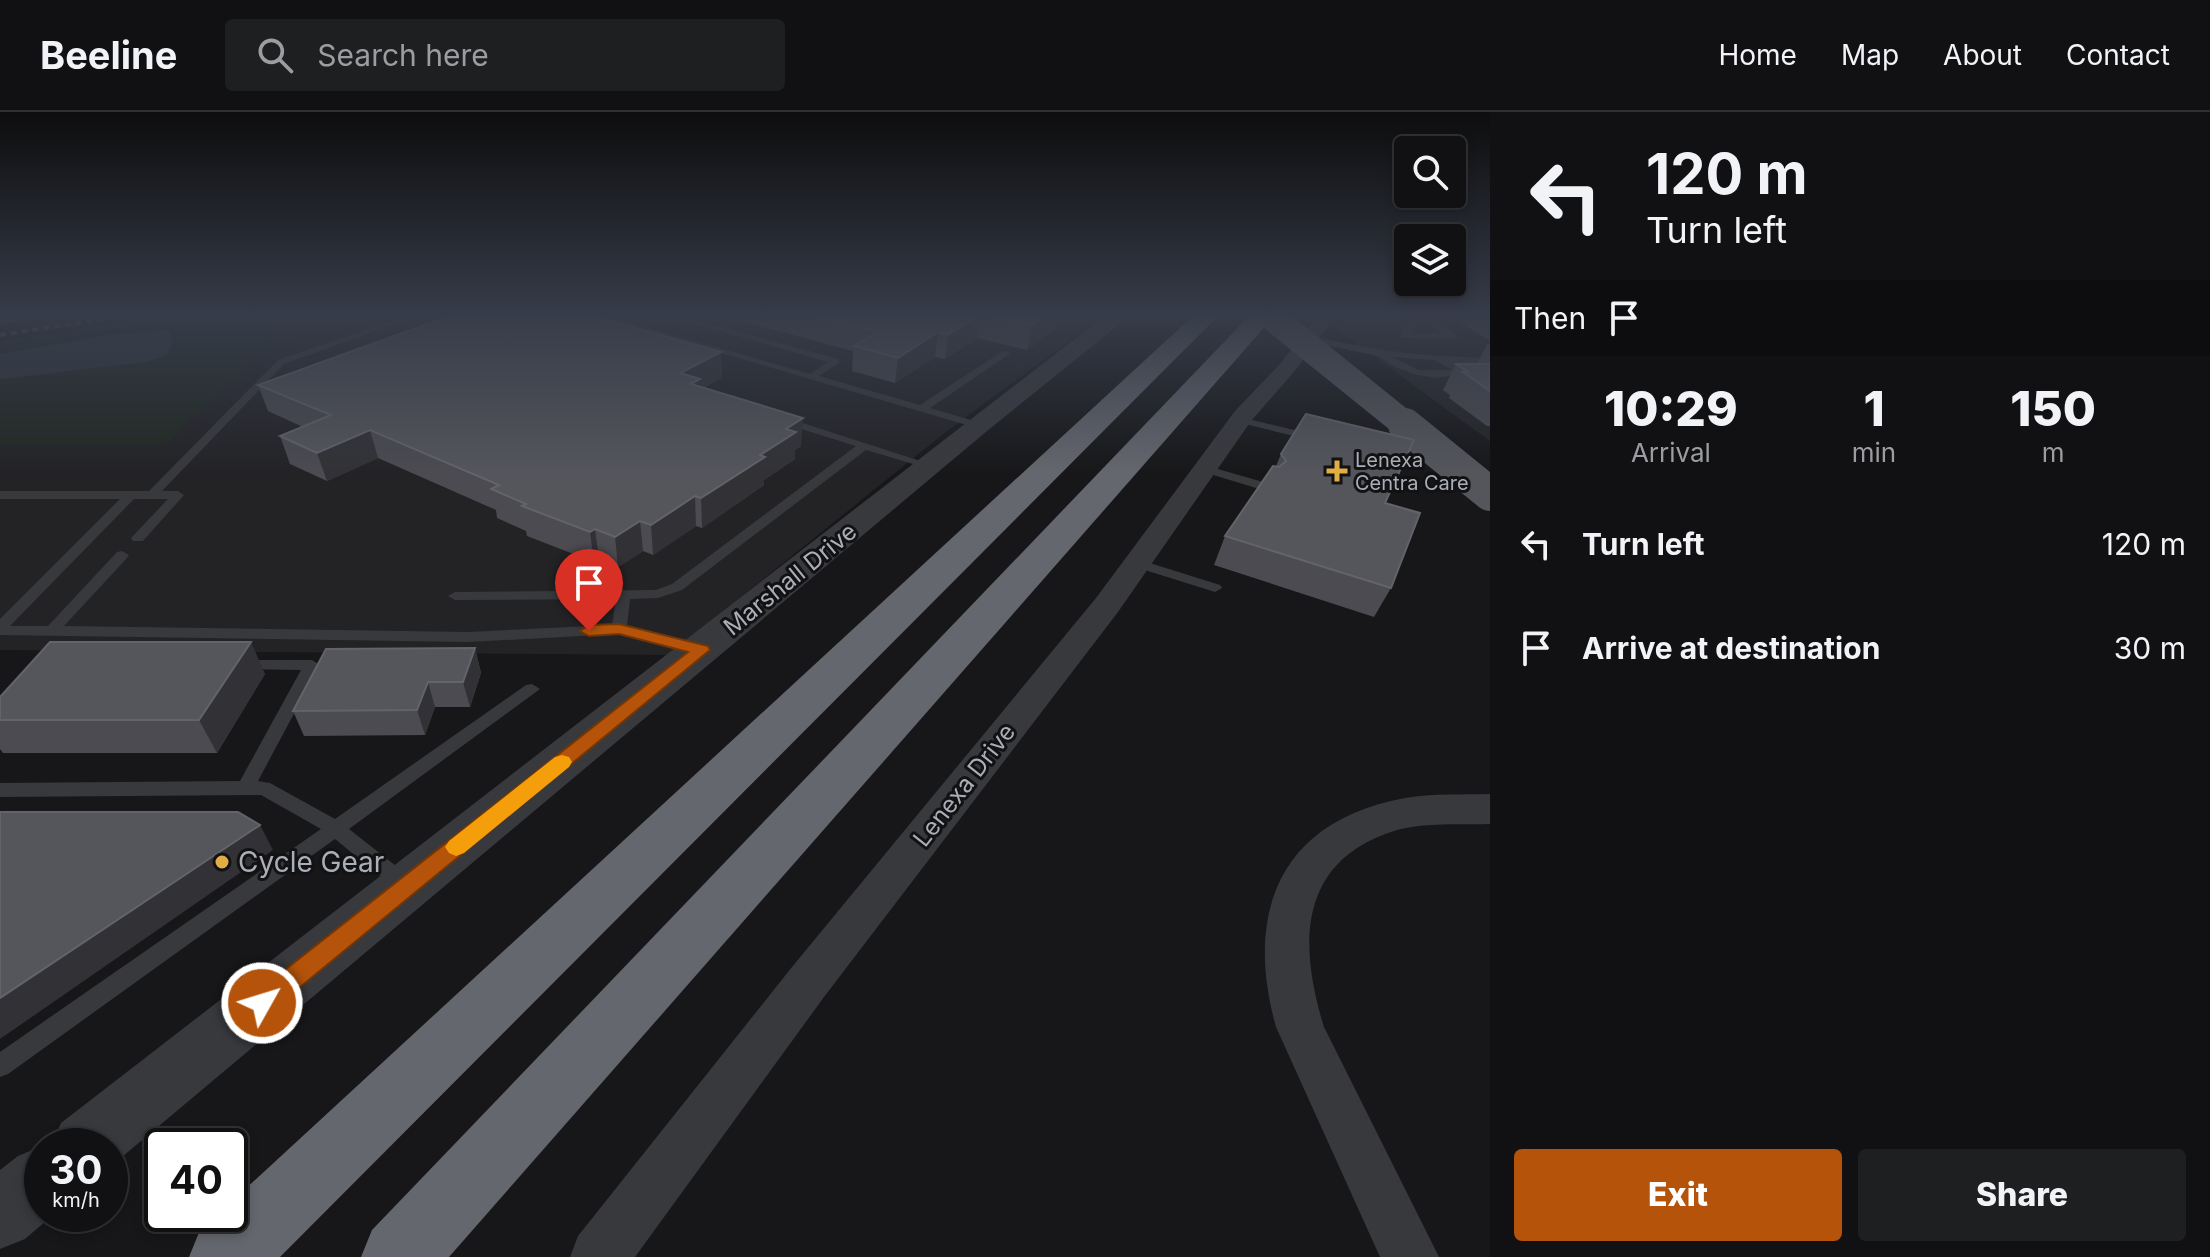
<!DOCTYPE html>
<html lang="en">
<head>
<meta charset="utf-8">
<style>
  body { margin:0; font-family:Inter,sans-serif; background:#1e1f21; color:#f1f3f6; height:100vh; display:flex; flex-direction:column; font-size:30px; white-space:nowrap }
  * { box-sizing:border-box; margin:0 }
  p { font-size:26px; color:#9c9da0 }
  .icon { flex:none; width:44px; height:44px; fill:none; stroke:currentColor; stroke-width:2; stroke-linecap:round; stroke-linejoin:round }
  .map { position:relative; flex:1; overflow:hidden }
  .drawer { display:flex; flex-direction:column; background:#111113; width:720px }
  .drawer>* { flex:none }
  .top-card { background:#111113; color:#f1f3f6; overflow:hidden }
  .fabs { position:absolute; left:1394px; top:24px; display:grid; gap:16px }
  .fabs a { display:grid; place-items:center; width:72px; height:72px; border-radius:8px; background:#111113; box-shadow:0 4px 12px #0003,0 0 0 2px #303133; font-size:40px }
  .speed { position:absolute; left:24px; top:1016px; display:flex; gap:16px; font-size:40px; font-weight:700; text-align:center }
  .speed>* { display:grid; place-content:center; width:104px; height:104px; border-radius:50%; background:#111113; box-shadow:0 4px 12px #0003,0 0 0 2px #303133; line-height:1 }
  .speed small { font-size:20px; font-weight:400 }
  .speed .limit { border:4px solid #111; border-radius:12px; background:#fff; color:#111 }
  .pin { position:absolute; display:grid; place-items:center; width:68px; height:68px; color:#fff; margin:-82px -34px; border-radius:50% 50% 50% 0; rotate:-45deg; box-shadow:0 0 8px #0007 }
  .pin .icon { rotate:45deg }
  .me { position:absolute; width:88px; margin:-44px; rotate:51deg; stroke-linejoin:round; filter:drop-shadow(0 0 6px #0008) }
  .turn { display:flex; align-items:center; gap:28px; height:168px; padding:0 24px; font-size:36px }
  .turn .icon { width:104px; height:104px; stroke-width:2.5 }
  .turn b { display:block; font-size:56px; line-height:68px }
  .then { display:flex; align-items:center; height:76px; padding:0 24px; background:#0003; gap:16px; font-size:30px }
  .eta { display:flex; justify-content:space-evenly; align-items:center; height:136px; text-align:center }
  .eta b { font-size:48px; font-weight:800; line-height:56px }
  .cta { display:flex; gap:16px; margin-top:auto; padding:16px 24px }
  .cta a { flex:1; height:92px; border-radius:8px; background:#b45309; color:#fff; font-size:32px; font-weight:800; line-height:92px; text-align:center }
  .cta a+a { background:#1e1f21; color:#f1f3f6 }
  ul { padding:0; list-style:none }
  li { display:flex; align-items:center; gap:24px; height:104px; padding:0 24px }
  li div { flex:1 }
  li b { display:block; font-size:30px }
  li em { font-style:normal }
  header { display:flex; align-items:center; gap:48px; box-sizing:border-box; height:112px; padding:0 40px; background:#111113; border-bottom:2px solid #303133 }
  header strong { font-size:38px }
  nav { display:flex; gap:44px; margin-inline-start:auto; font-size:28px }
  .search { width:560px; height:72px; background:#1e1f21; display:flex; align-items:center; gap:20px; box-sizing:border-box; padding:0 28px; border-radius:8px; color:#9c9da0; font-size:30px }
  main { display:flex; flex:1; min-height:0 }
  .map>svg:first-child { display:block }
</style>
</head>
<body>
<header>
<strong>Beeline</strong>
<div class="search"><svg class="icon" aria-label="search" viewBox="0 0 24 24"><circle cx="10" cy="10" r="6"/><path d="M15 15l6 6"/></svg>Search here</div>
<nav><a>Home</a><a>Map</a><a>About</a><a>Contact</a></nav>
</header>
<main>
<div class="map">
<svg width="1490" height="1145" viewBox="0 0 1490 1145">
  <rect width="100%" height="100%" fill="#171719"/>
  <!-- built -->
  <g fill="#232326">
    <path d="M 304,202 L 1106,202 L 947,319 L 669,543 L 0,538 L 0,331 L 161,329 L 268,222 Z"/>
    <path d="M 1344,202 L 1490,202 L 1490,329 L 1334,215 Z"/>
  </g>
  <!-- green -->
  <path fill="#212822" d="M 166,202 L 319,202 L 264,222 L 290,232 L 252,246 L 166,333 L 0,333 L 0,229 Z"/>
  <!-- water -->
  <path fill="#30373d" d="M 169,218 L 173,230 L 167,243 L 146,250 L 0,267 L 0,242 L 107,223 Z"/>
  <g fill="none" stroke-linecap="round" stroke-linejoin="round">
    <!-- service -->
    <g fill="#38393d" fill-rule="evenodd">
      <path d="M 412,202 L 423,202 L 284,252 L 162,379 L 178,379 L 184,383 L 143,429 L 133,429 L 131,426 L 168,387 L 134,387 L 10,514 L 48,514 L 117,440 L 122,439 L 129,443 L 127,446 L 64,514 L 468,520 L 612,513 L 616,487 L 455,488 L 448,484 L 455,480 L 656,478 L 672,472 L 856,334 L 779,310 L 779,306 L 787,306 L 936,354 L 930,357 L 866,338 L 682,478 L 658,486 L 630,487 L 627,514 L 705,534 L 708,537 L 700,542 L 619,522 L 468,530 L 0,523 L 0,507 L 120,387 L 0,387 L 0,379 L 149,379 L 278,248 Z"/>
      <path d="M 588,202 L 600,202 L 810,262 L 828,250 L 661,202 L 673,202 L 839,247 L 839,251 L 819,264 L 920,293 L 1003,239 L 1011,241 L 930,296 L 981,311 L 982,313 L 977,316 Z"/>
      <path d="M 1413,202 L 1423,202 L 1458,224 L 1453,227 L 1402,226 L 1400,224 ZM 1420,207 L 1442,221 L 1411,221 Z"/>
      <path d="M 1310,224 C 1370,237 1429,247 1490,245 L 1490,251 L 1457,252 L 1461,255 L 1460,262 L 1437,266 L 1417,263 L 1395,255 L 1378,244 L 1307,229 L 1305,227 ZM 1392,245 L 1434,248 L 1452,258 L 1419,258 Z"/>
      <path d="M 1240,305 L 1311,322 L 1313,324 L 1307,327 L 1236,310 L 1236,306 Z"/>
      <path d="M 1204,353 L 1270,372 L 1272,375 L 1266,379 L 1200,359 L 1198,357 Z"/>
      <path d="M 1137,447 L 1220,473 L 1222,476 L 1215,480 L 1132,454 L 1132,448 Z"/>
      <path d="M 241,548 L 312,548 L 320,553 L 258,669 L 270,671 L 335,707 L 526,573 L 532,572 L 540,577 L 349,717 L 410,765 L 413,771 L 410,777 L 403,779 L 396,777 L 335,727 L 8,962 L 0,965 L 0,940 L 321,717 L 261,683 L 0,685 L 0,671 L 240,669 L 301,558 L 235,557 L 233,553 Z"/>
    </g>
    <!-- minor -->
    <g fill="#38393d" fill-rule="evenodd">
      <path d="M 1319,202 L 1337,202 L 1293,261 L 1251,309 L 1118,500 L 824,885 L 635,1145 L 570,1145 L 578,1124 L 792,855 L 1096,486 L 1235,299 L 1279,253 Z"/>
      <path d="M 1490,682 L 1490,712 C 1460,713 1427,710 1397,718 C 1298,748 1298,831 1324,915 L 1439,1145 L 1380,1145 L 1276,915 C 1244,801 1279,709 1405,686 C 1433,681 1462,683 1490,682 Z"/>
    </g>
    <!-- tertiary -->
    <g fill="#38393d" fill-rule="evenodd">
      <path d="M 1107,202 L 1132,202 L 987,319 L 110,1055 L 110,1034 L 51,1034 L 61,1011 Z"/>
      <path d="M 42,1034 L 42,1102 L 54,1102 L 25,1127 L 0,1137 L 0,1058 L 18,1044 Z"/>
    </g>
    <!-- secondary -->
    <path fill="#46484d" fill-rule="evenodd" d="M 0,202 L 38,202 L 34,207 L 0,212 Z"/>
    <!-- motorway -->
    <g fill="#65676e" fill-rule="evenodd">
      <path d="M 1195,202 L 1220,202 L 280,1145 L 189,1145 L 200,1118 L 218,1102 L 230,1102 L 230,1091 Z"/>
      <path d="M 1251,202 L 1276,202 L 449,1145 L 361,1145 L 372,1118 Z"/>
    </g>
    <!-- rail -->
    <path stroke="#4f5156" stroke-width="4" stroke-dasharray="6 5" stroke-linecap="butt" d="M 0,223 L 136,202"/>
    <!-- primary-bridge-far1 -->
    <path stroke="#55565c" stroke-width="27" d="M 1268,202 L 1408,315"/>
    <!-- primary-bridge -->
    <path stroke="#55565c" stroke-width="34" d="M 1405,313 L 1490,382"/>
  </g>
  <!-- wall -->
  <g fill="#4b4b51">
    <path d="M 715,202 L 1063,202 L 1060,213 L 1027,238 L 977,226 L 945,247 L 935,245 L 895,271 L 852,259 L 853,239 Z"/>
    <path d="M 1446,202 L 1490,202 L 1490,229 Z"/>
    <path d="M 1487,232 L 1490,232 L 1490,314 L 1487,314 L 1449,286 L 1450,283 L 1443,278 L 1456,252 L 1477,252 Z"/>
    <path d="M 721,240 L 722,266 L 703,276 L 801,334 L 795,338 L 795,347 L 764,368 L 764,373 L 702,416 L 696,414 L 653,443 L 643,439 L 618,455 L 599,447 L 594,450 L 527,424 L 526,419 L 497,406 L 496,398 L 378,346 L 327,369 L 290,352 L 280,324 L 303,315 L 268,299 L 258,273 Z"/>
    <path d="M 1281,342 L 1385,391 L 1391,476 L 1374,505 L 1214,453 L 1225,424 L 1276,354 Z"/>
    <path d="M 475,536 L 481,561 L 470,595 L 435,595 L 425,623 L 304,624 L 293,599 Z"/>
    <path d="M 265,562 L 217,641 L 3,641 L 0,637 L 0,585 Z"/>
  </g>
  <!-- shaded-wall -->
  <g fill="#323236">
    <path d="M 981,202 L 977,226 L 945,247 L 948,223 Z"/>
    <path d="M 1049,202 L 1063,202 L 1060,213 L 1027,238 L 1032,214 Z"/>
    <path d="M 938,220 L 935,245 L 895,271 L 898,246 Z"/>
    <path d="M 721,240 L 722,266 L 700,277 L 692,298 L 680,261 Z"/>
    <path d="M 803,306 L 801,334 L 795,338 L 795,347 L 764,368 L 764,373 L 702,416 L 701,386 L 760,343 L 786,317 Z"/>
    <path d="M 370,318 L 378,346 L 327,369 L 317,341 Z"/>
    <path d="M 695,384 L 696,414 L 653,443 L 651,413 Z"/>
    <path d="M 640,409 L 643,439 L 618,455 L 615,425 Z"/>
    <path d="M 595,417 L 599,447 L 594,450 L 590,420 Z"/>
    <path d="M 251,530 L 265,562 L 217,641 L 199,608 Z"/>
    <path d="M 475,536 L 481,561 L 470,595 L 463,570 Z"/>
    <path d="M 428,570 L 435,595 L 425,623 L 417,598 Z"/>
    <path d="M 260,713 L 273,738 L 0,927 L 0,886 Z"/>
  </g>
  <!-- building -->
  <g fill="#55565c" stroke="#63646a" stroke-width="2">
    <path d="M 455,202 L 586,202 L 721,240 L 680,261 L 700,267 L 691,272 L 803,306 L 786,317 L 796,320 L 760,343 L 765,345 L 701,386 L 695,384 L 651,413 L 640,409 L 615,425 L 595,417 L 590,420 L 522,394 L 526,392 L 491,377 L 499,373 L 370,318 L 317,341 L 280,324 L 331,303 L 258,273 Z"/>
    <path d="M 805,202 L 1049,202 L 1032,214 L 981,202 L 948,223 L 938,220 L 898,246 L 854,234 L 878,220 Z"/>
    <path d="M 1456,252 L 1490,252 L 1490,279 L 1463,260 L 1468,260 Z"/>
    <path d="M 1306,302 L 1414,328 L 1385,391 L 1420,401 L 1391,476 L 1225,424 L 1273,354 L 1279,355 L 1286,349 L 1281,342 Z"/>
    <path d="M 50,530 L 251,530 L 199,608 L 0,608 L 0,585 Z"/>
    <path d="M 475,536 L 463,570 L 428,570 L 417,598 L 293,599 L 326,537 Z"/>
    <path d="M 0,700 L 238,700 L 260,713 L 0,886 Z"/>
  </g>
  <!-- sky -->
  <linearGradient id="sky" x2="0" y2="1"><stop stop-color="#0d0d0e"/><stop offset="0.56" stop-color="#363c49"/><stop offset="1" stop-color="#363c49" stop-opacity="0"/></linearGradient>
  <rect width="1490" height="362" fill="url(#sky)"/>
  <!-- route -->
  <path fill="#b45309" stroke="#753606" stroke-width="2" d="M 619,512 L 708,534 L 710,538 L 271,899 L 262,903 L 253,899 L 249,891 L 253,883 L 688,540 L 619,522 L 589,524 L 580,519 L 589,513 Z"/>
  <!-- slow -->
  <path fill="#f59e0b" d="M 562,643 L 569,645 L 572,650 L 569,655 L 464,741 L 456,744 L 449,741 L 445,735 L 449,729 L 555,645 Z"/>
  <!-- markers -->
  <g fill="#e1ae46" stroke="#121214" stroke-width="3">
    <path d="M1333 347h8v8h8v8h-8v8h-8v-8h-8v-8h8z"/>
    <circle cx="222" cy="750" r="8"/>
  </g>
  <g text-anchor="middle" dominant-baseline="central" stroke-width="6" stroke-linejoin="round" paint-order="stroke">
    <!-- far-poi labels -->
    <g font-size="20" fill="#aaaeb7" stroke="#121214" text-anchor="start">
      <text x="1355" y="348">Lenexa<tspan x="1355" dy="23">Centra Care</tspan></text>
    </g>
    <!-- street labels -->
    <g font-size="24" fill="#aaaeb7" stroke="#121214">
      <text transform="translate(790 467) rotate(-39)">Marshall Drive</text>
      <text transform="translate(964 673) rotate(-52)">Lenexa Drive</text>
    </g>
    <!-- near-poi labels -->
    <g font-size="28" fill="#aaaeb7" stroke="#121214" text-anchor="start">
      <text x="238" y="750">Cycle Gear</text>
    </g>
  </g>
</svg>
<div class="fabs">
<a><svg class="icon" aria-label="search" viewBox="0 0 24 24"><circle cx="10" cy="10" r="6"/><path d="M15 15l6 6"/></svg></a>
<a><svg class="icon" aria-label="layers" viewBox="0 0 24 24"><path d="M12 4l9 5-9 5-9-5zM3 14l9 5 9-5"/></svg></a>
</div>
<div class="speed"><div>30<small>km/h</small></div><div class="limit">40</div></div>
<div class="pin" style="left:589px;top:519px;background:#d93025"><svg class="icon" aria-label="arrive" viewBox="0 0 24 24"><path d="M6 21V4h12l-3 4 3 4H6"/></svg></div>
<svg class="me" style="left:262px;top:891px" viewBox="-20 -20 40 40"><circle r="17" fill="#b45309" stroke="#fff" stroke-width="3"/><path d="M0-11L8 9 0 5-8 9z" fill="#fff"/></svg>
</div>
<section class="drawer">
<div class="top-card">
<div class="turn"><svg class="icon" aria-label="left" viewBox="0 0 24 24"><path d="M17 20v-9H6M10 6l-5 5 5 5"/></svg><div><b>120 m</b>Turn left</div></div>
<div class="then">Then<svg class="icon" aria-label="arrive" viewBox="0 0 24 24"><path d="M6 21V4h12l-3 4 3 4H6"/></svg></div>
</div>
<div class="eta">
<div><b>10:29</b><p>Arrival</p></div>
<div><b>1</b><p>min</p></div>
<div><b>150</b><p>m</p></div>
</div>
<ul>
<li><svg class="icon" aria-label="left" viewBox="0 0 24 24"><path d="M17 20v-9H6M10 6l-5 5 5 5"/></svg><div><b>Turn left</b></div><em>120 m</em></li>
<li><svg class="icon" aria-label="arrive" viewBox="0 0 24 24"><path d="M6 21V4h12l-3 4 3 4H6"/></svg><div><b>Arrive at destination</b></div><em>30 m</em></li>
</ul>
<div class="cta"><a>Exit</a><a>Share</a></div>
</section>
</main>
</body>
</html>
